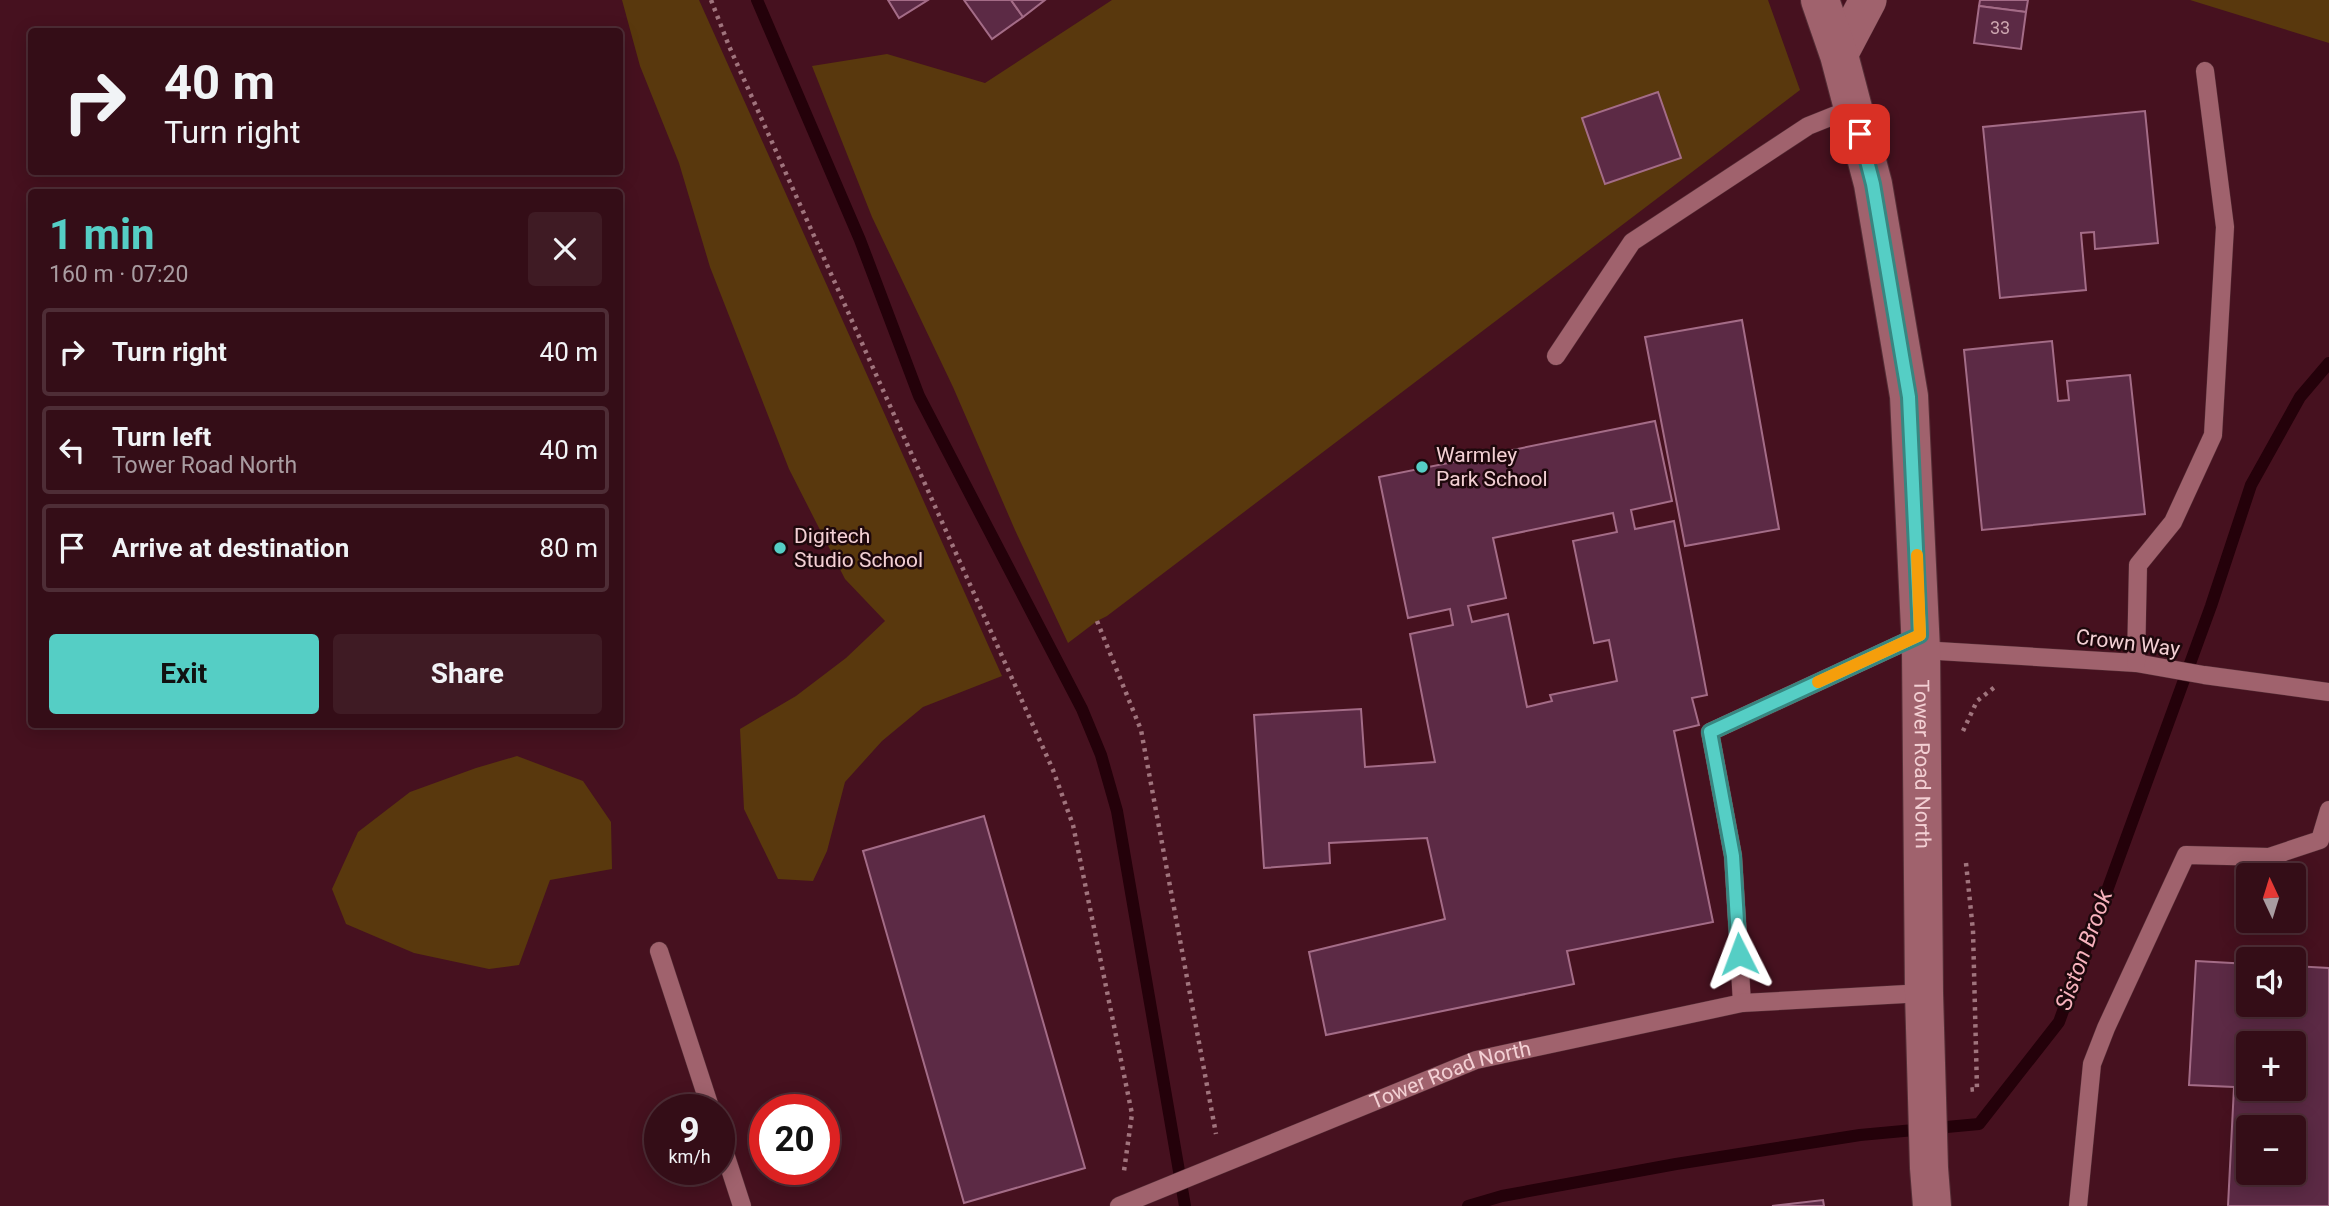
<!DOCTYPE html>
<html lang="en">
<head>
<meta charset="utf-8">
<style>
  body { margin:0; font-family:Roboto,sans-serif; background:#3f1b24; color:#f1f3f6; height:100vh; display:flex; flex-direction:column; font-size:26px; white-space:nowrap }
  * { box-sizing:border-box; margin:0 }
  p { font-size:23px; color:#a99ca1 }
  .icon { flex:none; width:38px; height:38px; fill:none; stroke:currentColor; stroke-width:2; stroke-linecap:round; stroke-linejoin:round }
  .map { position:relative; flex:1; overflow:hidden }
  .side { position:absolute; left:28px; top:189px; width:595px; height:539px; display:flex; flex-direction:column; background:#340d17; border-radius:7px; box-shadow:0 4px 18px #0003,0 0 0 2px #4e2d36 }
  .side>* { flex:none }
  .hud { position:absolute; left:28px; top:28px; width:595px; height:147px; border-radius:7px; box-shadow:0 4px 18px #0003,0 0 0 2px #4e2d36; background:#340d17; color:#f1f3f6; overflow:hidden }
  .needle { width:46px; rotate:356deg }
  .fabs { position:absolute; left:2236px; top:863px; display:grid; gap:14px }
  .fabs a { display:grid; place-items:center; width:70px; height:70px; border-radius:7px; background:#340d17; box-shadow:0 4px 18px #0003,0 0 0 2px #4e2d36; font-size:35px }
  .speed { position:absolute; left:644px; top:1094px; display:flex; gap:14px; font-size:35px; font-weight:700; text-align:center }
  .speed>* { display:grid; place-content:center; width:91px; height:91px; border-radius:50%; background:#340d17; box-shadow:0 4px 18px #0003,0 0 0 2px #4e2d36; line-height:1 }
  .speed small { font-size:18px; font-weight:400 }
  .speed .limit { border:10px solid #d22; background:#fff; color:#111 }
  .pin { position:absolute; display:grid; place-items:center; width:60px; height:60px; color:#fff; margin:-30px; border-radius:14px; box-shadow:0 4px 10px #0006 }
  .me { position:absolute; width:77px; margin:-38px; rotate:357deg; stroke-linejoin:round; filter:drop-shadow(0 0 5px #0008) }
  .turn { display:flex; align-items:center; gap:24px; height:147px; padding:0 21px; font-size:32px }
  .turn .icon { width:91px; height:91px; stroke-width:2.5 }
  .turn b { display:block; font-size:49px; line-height:60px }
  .round { display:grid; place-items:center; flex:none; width:74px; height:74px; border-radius:7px; background:#3f1b24 }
  .overview { display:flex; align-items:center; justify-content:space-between; height:119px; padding:0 21px }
  h1 { font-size:42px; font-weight:700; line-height:52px; color:#55cec5 }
  .primary-button { display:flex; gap:14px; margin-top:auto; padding:14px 21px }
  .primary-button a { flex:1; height:80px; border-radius:7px; background:#55cec5; color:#111; font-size:28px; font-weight:700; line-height:80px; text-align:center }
  .primary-button a+a { background:#3f1b24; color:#f1f3f6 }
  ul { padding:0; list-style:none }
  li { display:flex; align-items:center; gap:21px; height:88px; margin:0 14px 10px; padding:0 7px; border:4px solid #4e2d36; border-radius:7px }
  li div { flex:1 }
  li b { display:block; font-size:26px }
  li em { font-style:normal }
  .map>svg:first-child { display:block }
</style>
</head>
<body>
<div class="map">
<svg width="2329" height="1206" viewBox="0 0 2329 1206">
  <rect width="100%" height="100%" fill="#46111f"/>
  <!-- green -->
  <g fill="#59380d">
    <path d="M 622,0 L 699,0 L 1002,676 L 923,707 L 882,741 L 845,782 L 827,851 L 813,881 L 778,879 L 744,809 L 740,729 L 796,696 L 846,658 L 885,621 L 845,579 L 789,469 L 710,267 L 679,163 L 640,66 Z"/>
    <path d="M 1112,0 L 1768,0 L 1800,90 L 1107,616 L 1097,621 L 1068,643 L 1015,530 L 953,387 L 872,217 L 812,66 L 887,54 L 985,83 Z"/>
    <path d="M 2190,0 L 2329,0 L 2329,43 Z"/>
    <path d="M 517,756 L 583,781 L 611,822 L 612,869 L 550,880 L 519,965 L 489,969 L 414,953 L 346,924 L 332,889 L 358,832 L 410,792 L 476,768 Z"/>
  </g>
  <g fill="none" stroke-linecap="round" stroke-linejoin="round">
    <!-- stream -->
    <g stroke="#24010a" stroke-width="12">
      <path d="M 757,0 L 860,240 L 919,396 L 1082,709 L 1101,755 L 1117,811 L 1185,1206"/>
      <path d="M 1468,1206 L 1502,1196 L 1676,1164 L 1860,1135 L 1979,1124 L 2059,1022 L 2211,606 L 2251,485 L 2300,397 L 2329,363"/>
    </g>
  </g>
  <!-- building -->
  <g fill="#5c2a45" stroke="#a46c87" stroke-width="2" fill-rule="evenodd">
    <path d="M 888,0 L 928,0 L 899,18 Z"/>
    <path d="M 964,0 L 1011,0 L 1023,17 L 992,39 Z"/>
    <path d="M 1011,0 L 1045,0 L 1023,17 Z"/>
    <path d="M 1980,0 L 2028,0 L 2026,12 L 1979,6 Z"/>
    <path d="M 1979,6 L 2026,12 L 2021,49 L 1974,43 Z"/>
    <path d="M 1658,92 L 1681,158 L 1605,184 L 1582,118 Z"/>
    <path d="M 2145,111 L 2158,243 L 2095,249 L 2094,232 L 2081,233 L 2086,290 L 2000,298 L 1983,127 Z"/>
    <path d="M 1742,320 L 1779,529 L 1685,546 L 1645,337 Z"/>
    <path d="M 2052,341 L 2058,401 L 2069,400 L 2067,381 L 2130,375 L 2145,514 L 1982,530 L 1964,350 Z"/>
    <path d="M 1655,421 L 1672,501 L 1631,510 L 1635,529 L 1674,521 L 1707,695 L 1692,698 L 1699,725 L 1674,731 L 1713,922 L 1567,951 L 1574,984 L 1326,1035 L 1309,952 L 1445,919 L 1427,838 L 1329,843 L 1330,863 L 1264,868 L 1254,715 L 1361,709 L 1365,767 L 1435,762 L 1410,634 L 1453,625 L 1450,609 L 1408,618 L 1379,477 ZM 1613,513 L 1617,532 L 1573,541 L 1594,643 L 1609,640 L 1617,681 L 1550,695 L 1552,701 L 1527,707 L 1508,614 L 1472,622 L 1468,606 L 1506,598 L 1493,538 Z"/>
    <path d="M 984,816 L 1085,1168 L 964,1203 L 863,851 Z"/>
    <path d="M 2196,961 L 2249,964 L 2249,1004 L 2294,1004 L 2294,966 L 2329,968 L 2329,1206 L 2228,1206 L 2234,1087 L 2189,1085 ZM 2249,1043 L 2294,1043 L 2294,1088 L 2249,1088 ZM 2249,1127 L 2294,1127 L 2294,1172 L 2249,1172 Z"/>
    <path d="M 1823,1200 L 1824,1206 L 1772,1206 Z"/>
  </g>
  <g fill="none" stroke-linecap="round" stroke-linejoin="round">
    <!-- service casing -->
    <g stroke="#552e36" stroke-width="19">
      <g id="service">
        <path d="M 1556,356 L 1632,242 L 1808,126 L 1853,108"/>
        <path d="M 1921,650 L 2136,663 L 2204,675 L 2329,692"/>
        <path d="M 2136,663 L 2138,565 L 2173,522 L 2213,435 L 2225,227 L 2205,71"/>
        <path d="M 659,951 L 711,1110"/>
        <path d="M 1742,1003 L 1733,856 L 1710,732 L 1920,635"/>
        <path d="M 719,1135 L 742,1206"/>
        <path id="s1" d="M 1119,1206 L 1476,1060 L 1742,1003 L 1924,993"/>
        <path d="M 2078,1206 L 2092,1064 L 2106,1028 L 2186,855 L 2269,857 L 2320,840 L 2329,810"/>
      </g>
    </g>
    <!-- minor casing -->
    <g stroke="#552e36" stroke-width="38">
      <path id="minor" d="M 1839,55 L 1868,0"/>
    </g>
    <!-- tertiary casing -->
    <g stroke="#552e36" stroke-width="40">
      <g id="tertiary">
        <path id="s2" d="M 1820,0 L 1839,55 L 1873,184 L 1909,396 L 1921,650 L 1924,993 L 1929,1168 L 1932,1206"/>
      </g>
    </g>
    <!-- path -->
    <g stroke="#a0747d" stroke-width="4.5" stroke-dasharray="3.5 5" stroke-linecap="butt">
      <path d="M 711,0 L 729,46 L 1053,770 L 1073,825 L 1132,1114 L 1124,1171"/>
      <path d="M 1097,621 L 1141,730 L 1216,1134"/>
      <path d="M 1963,731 L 1977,701 L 1996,686"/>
      <path d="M 1966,863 L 1973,931 L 1977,1089 L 1967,1090"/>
    </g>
    <!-- service -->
    <use href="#service" stroke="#a0626d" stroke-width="18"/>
    <!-- minor -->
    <use href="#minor" stroke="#a0626d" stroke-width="37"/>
    <!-- tertiary -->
    <use href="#tertiary" stroke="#a0626d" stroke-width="38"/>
  </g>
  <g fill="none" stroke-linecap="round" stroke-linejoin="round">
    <!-- route casing -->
    <g stroke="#378680" stroke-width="18">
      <path id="route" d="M 1739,954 L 1733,856 L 1710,732 L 1920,635 L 1909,397 L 1873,184 L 1860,134"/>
    </g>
    <!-- route -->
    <use href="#route" stroke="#55cec5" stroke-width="12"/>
    <!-- slow -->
    <path stroke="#f59e0b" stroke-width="12" d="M 1818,682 L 1920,635 L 1917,555"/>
  </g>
  <!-- markers -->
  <g fill="#55cec5" stroke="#1e080c" stroke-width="2.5">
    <circle cx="1422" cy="467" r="7"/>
    <circle cx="780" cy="548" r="7"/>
  </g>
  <g text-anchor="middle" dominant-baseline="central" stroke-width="5" stroke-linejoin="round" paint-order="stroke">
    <!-- number labels -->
    <g font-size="18" fill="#cda6b0">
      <text x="2000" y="27">33</text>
    </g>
    <!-- poi labels -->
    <g font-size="21" fill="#f3d0d4" stroke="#1e080c" text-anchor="start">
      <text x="1436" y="455">Warmley<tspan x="1436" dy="24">Park School</tspan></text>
      <text x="794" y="536">Digitech<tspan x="794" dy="24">Studio School</tspan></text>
    </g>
    <!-- street labels -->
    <g font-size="21" fill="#f3d0d4" stroke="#1e080c">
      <text transform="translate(2128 643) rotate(7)">Crown Way</text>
      <text stroke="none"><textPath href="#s2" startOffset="775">Tower Road North</textPath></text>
      <text stroke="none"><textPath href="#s1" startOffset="357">Tower Road North</textPath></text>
    </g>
    <!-- water labels -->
    <g font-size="23" font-style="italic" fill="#f8b2bd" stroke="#1e080c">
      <text transform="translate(2084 950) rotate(-70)">Siston Brook</text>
    </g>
  </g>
</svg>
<div class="fabs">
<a><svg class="needle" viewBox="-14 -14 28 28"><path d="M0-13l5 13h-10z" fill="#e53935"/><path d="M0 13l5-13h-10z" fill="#a99ca1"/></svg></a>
<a><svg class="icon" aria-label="sound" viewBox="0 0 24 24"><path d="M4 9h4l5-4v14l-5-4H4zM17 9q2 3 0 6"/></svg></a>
<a>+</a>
<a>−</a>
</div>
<div class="speed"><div>9<small>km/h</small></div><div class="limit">20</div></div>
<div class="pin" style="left:1860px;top:134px;background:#d93025"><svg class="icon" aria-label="arrive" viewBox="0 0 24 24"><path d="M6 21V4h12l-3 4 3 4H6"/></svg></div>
<svg class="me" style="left:1739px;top:954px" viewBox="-20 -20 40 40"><path d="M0-17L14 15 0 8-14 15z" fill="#55cec5" stroke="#fff" stroke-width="4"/></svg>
<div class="hud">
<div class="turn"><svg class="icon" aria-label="right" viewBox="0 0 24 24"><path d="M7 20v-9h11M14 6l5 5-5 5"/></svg><div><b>40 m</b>Turn right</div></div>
</div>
<section class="side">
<div class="overview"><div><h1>1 min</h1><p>160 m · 07:20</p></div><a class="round"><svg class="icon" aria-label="close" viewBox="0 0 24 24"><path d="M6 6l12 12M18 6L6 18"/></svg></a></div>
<ul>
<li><svg class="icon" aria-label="right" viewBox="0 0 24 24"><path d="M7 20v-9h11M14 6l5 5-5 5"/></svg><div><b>Turn right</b></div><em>40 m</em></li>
<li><svg class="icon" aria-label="left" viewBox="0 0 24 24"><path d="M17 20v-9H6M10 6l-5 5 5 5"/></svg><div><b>Turn left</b><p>Tower Road North</p></div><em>40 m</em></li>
<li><svg class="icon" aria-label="arrive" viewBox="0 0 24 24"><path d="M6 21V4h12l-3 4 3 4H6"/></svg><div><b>Arrive at destination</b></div><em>80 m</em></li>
</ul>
<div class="primary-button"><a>Exit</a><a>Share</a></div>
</section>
</div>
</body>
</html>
